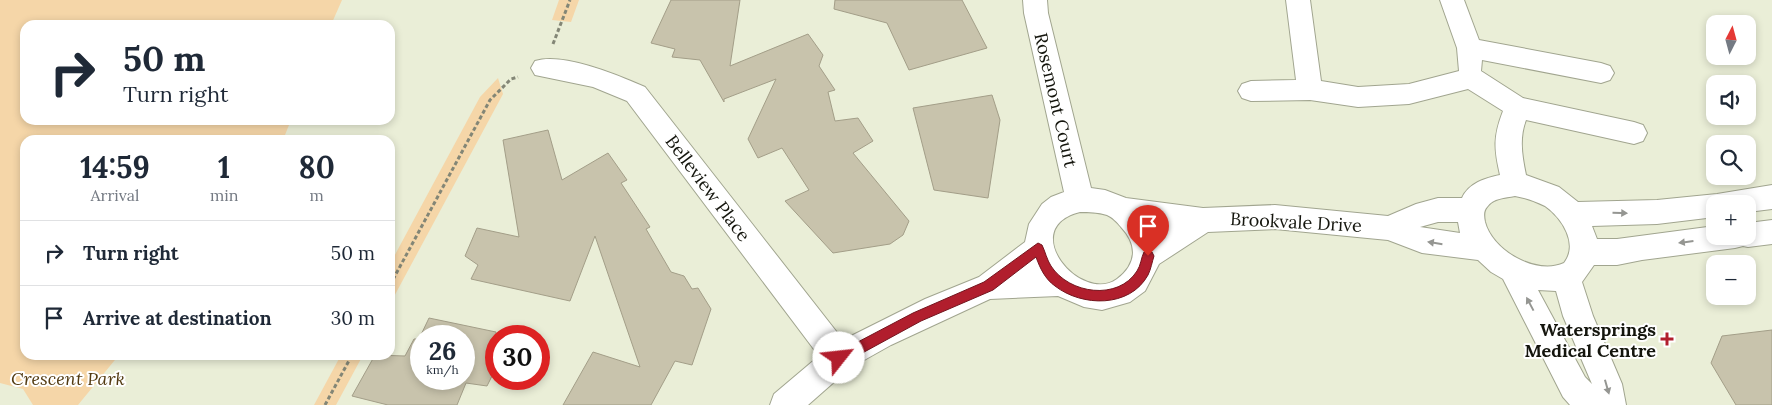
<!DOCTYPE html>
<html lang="en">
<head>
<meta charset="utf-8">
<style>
  body { margin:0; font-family:Lora,serif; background:#f6f6f7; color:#1f2937; height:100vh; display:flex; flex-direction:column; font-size:19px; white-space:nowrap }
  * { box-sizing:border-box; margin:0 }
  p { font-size:16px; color:#747a83 }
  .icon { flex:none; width:28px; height:28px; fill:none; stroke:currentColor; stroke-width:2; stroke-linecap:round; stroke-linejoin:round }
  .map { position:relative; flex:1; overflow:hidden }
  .panel { position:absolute; left:20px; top:135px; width:375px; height:225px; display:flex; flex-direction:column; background:#fff; border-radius:15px; box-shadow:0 2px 8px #0003 }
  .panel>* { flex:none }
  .top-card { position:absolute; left:20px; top:20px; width:375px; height:105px; border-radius:15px; box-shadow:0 2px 8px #0003; background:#fff; color:#1f2937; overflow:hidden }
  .needle { width:32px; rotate:6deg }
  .controls { position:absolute; left:1706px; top:15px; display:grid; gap:10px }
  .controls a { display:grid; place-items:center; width:50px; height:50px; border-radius:10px; background:#fff; box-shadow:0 2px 8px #0003; font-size:25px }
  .speed { position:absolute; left:410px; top:325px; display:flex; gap:10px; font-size:25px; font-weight:700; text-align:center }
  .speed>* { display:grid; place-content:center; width:65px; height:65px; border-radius:50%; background:#fff; box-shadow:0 2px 8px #0003; line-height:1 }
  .speed small { font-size:12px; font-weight:400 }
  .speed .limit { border:8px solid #d22; background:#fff; color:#111 }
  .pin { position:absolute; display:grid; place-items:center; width:42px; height:42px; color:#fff; margin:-51px -21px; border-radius:50% 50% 50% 0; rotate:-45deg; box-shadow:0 0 5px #0007 }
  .pin .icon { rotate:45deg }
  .me { position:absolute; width:55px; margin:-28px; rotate:61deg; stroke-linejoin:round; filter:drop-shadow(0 0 4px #0008) }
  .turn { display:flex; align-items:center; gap:18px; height:105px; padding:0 20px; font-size:22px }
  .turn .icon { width:65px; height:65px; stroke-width:2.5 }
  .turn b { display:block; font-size:35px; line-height:42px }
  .eta { display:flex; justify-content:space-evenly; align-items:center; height:85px; text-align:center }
  .eta b { font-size:30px; font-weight:800; line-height:35px }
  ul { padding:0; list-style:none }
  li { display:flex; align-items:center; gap:15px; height:65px; padding:0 20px; border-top:1px solid #e0e1e3 }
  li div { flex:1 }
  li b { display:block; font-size:19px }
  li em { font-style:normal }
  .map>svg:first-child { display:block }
</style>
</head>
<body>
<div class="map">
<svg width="1772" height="405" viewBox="0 0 1772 405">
  <rect width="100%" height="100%" fill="#eaeed7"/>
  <!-- green -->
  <g fill="#f5d6a8">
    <path d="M 0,0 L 342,0 L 331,25 L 25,25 L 25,120 L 291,120 L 283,140 L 25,140 L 25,355 L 119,355 L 78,405 L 33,405 L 23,389 L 0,383 Z"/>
    <path d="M 559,0 L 579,0 L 571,22 L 552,20 Z"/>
    <path d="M 498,78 L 503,94 L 390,304 L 390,264 L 480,97 Z"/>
    <path d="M 341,355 L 363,355 L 336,405 L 314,405 Z"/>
  </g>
  <!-- building -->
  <g fill="#c8c3ac" stroke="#a39e88" fill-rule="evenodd">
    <path d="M 671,0 L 740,0 L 730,66 L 808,34 L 823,55 L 819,66 L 835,90 L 828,92 L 835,121 L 858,118 L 873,141 L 853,153 L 909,221 L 903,235 L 890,244 L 833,253 L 785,201 L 809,190 L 782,148 L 758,158 L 748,139 L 776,79 L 724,99 L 724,102 L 700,60 L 672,57 L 675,49 L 651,43 Z"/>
    <path d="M 835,0 L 962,0 L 987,48 L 909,70 L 887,23 L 834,9 Z"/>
    <path d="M 992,95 L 1000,120 L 988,198 L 934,190 L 913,108 Z"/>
    <path d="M 548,130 L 562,180 L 608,153 L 627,180 L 621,183 L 650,227 L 646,229 L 671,272 L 684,276 L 692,289 L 698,288 L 711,309 L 692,365 L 675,361 L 651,405 L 563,405 L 593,352 L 640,367 L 595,236 L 570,301 L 471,279 L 478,265 L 465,256 L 477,228 L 519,237 L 503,140 Z"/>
    <path d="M 429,318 L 496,332 L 496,368 L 487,386 L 466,383 L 457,405 L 388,405 L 352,396 L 375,355 L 405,356 L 414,339 L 419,339 ZM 421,336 L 464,336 L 464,379 L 421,379 Z"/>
    <path d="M 1772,330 L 1772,405 L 1736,405 L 1711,363 L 1722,336 Z"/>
  </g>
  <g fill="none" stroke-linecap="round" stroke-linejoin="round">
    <!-- minor casing -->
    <g stroke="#a1a58f" stroke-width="2">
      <path id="minor" d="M 1023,0 L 1047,0 L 1048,13 L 1091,188 L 1105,190 L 1126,198 L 1203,208 L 1275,205 L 1388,216 L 1416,204 L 1438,198 L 1462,198 C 1469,183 1485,178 1500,175 C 1494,149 1493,137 1503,111 L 1468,89 L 1409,104 L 1358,107 L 1310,100 L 1251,101 L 1242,98 L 1238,91 L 1242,84 L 1251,81 L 1296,80 L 1286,0 L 1310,0 L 1321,81 L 1358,87 L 1409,84 L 1459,71 L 1457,48 L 1440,0 L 1464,0 L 1479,40 L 1601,63 L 1610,66 L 1614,73 L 1610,80 L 1601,83 L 1482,60 L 1481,71 L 1523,98 L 1634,122 L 1643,125 L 1647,133 L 1643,141 L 1634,144 L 1526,120 C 1519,138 1522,156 1526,175 L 1559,187 L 1578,202 L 1657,200 L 1717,194 L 1772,185 L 1772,209 L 1748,212 L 1748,204 L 1715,204 L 1715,217 L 1657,224 L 1592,226 L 1597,239 L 1617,239 L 1715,226 L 1715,236 L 1748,236 L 1748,223 L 1772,220 L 1772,244 L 1748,247 L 1743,246 L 1735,248 L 1642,260 L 1617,265 L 1594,265 L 1582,282 L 1593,316 L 1622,384 L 1626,405 L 1570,405 L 1563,397 L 1503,279 L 1491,272 L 1478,260 L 1422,253 L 1388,240 L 1275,229 L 1208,232 L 1159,264 L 1145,291 L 1130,302 L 1102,310 L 1084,307 L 1058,296 L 990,299 L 891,345 L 850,368 L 808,405 L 770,405 L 774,394 L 819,356 L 627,101 L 593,87 L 535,75 L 531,68 L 535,61 C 563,52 618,75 645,87 L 843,340 L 925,299 L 979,277 L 1025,242 L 1029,224 L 1042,204 L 1051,197 L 1064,192 L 1024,13 ZM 1515,196 C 1526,198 1535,201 1545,206 C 1562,218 1579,244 1564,263 C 1536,276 1492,250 1485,222 C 1484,217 1483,211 1487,207 C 1493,198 1505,198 1515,196 ZM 1080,212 C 1089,212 1098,212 1107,215 C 1112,217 1117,222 1121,227 C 1138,245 1137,264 1117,279 C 1081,305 1016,228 1080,212 ZM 1438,222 L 1458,222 L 1460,233 L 1420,227 ZM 1152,225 L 1168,227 L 1157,235 ZM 1538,290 L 1556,291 L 1563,316 L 1592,384 L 1585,377 Z"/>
    </g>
    <!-- path -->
    <g stroke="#838676" stroke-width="3" stroke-dasharray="4 2.5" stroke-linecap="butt">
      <path d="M 553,44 L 570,0"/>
      <path d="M 390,285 L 490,100 L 511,79 L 518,77"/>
      <path d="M 325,405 L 352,355"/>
    </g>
    <!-- minor -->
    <use href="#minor" fill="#fff" fill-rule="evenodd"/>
  </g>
  <!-- one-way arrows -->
  <defs><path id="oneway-solid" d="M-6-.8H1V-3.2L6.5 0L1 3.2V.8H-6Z" transform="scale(1.25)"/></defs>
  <g fill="#959692">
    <use href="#oneway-solid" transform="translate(1620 213) rotate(2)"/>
    <use href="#oneway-solid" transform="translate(1686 242) rotate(173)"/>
    <use href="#oneway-solid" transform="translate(1435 243) rotate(-171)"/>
    <use href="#oneway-solid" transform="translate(1530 304) rotate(-118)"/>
    <use href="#oneway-solid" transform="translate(1607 387) rotate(74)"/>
  </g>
  <!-- route -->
  <path fill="#b11e2d" stroke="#73141d" d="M 1038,243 L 1042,245 C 1045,251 1047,260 1051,266 C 1069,294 1118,301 1137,271 C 1141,265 1141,258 1144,252 L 1148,251 L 1152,252 L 1154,256 C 1152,262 1151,269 1148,275 C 1130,308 1082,307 1055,286 C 1045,279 1040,268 1036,257 L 993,290 L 921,321 L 844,363 L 839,364 L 835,363 L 833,358 L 835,354 L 913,313 L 984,282 Z"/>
  <!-- markers -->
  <path fill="#b11e2d" stroke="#fff" stroke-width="2" d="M1664.5 331.5h5v5h5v5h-5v5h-5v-5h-5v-5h5z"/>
  <g text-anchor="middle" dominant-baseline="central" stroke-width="4" stroke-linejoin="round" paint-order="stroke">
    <!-- street labels -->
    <g font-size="18" fill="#14150d" stroke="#fff">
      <text transform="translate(1056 100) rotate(77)">Rosemont Court</text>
      <text transform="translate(708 188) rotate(53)">Belleview Place</text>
      <text transform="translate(1296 222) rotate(3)">Brookvale Drive</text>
    </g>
    <!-- poi labels -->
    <g font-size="18" font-weight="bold" fill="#14150d" stroke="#fff" text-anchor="end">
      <text x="1656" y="329">Watersprings<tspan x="1656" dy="21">Medical Centre</tspan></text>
    </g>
    <!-- park labels -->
    <g font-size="18" font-style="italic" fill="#533b12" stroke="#fff">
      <text x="68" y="378">Crescent Park</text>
    </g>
  </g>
</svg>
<div class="controls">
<a><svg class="needle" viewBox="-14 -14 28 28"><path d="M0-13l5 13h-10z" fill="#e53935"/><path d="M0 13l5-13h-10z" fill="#747a83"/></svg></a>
<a><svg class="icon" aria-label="sound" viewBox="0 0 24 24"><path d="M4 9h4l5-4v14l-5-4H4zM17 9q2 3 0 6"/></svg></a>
<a><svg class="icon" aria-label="search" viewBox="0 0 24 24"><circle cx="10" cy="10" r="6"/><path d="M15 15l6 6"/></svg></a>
<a>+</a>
<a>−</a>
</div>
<div class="speed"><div>26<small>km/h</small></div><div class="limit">30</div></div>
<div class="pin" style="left:1148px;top:256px;background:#d93025"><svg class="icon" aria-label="arrive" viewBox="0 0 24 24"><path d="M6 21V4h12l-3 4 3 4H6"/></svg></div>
<svg class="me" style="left:839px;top:358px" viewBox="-20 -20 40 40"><circle r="19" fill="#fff"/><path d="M0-13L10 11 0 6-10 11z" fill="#b11e2d"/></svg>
<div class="top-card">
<div class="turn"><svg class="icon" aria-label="right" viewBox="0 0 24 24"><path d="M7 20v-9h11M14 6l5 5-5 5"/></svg><div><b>50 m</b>Turn right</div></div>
</div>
<section class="panel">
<div class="eta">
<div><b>14:59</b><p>Arrival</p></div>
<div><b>1</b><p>min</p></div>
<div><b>80</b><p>m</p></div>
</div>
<ul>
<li><svg class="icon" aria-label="right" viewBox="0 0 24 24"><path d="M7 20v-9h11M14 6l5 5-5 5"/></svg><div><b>Turn right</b></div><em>50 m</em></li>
<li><svg class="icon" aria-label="arrive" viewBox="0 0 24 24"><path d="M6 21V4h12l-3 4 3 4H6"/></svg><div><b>Arrive at destination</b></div><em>30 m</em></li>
</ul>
</section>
</div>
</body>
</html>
